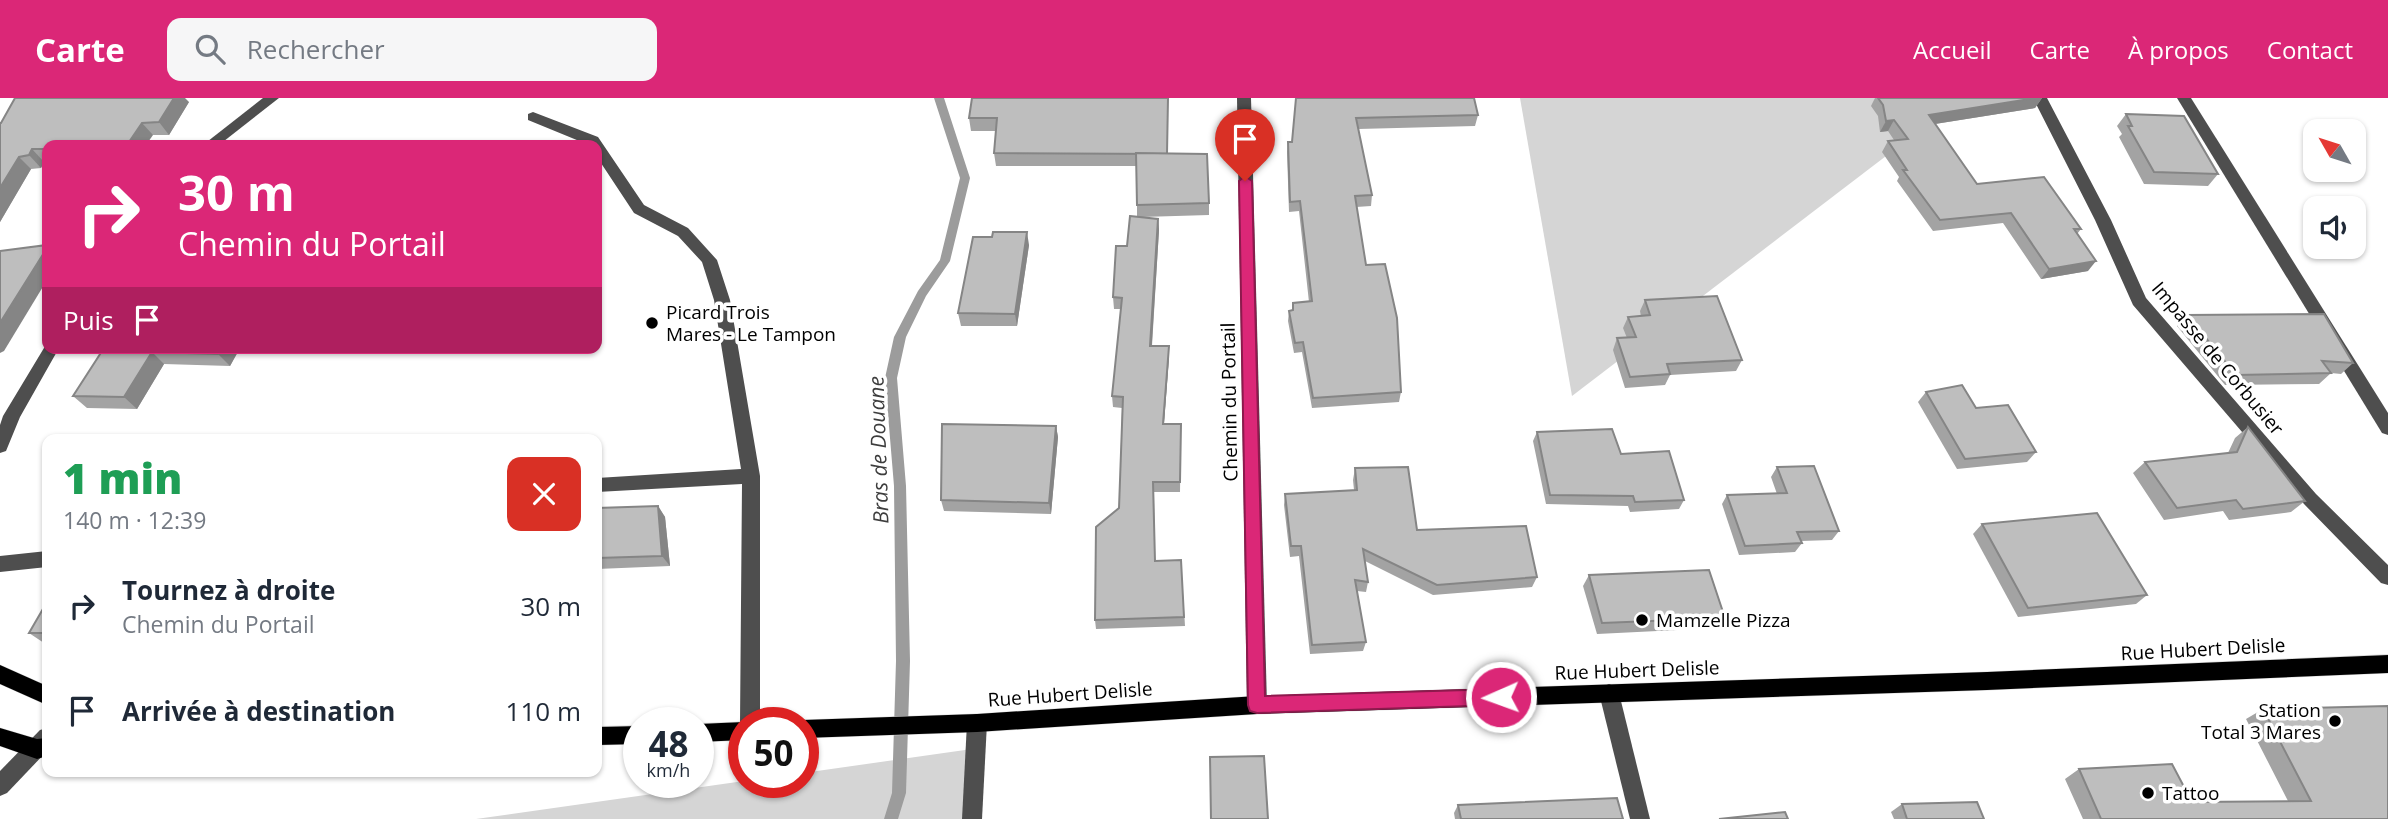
<!DOCTYPE html>
<html lang="fr">
<head>
<meta charset="utf-8">
<style>
  body { margin:0; font-family:"Open Sans",sans-serif; background:#f6f6f7; color:#1f2937; height:100vh; display:flex; flex-direction:column; font-size:26px; white-space:nowrap }
  * { box-sizing:border-box; margin:0 }
  p { font-size:23px; color:#747a83 }
  .icon { flex:none; width:38px; height:38px; fill:none; stroke:currentColor; stroke-width:2; stroke-linecap:round; stroke-linejoin:round }
  .map { position:relative; flex:1; overflow:hidden }
  .details { position:absolute; left:42px; top:336px; width:560px; height:343px; display:flex; flex-direction:column; background:#fff; border-radius:14px; box-shadow:0 2px 5px #0004 }
  .details>* { flex:none }
  .guide { position:absolute; left:42px; top:42px; width:560px; height:214px; border-radius:14px; box-shadow:0 2px 5px #0004; background:#db2777; color:#fff; overflow:hidden }
  .needle { width:46px; rotate:309deg }
  .buttons { position:absolute; left:2303px; top:21px; display:grid; gap:14px }
  .buttons a { display:grid; place-items:center; width:63px; height:63px; border-radius:14px; background:#fff; box-shadow:0 2px 5px #0004; font-size:35px }
  .speed { position:absolute; left:623px; top:609px; display:flex; gap:14px; font-size:35px; font-weight:700; text-align:center }
  .speed>* { display:grid; place-content:center; width:91px; height:91px; border-radius:50%; background:#fff; box-shadow:0 2px 5px #0004; line-height:1 }
  .speed small { font-size:18px; font-weight:400 }
  .speed .limit { border:10px solid #d22; background:#fff; color:#111 }
  .pin { position:absolute; display:grid; place-items:center; width:60px; height:60px; color:#fff; margin:-72px -30px; border-radius:50% 50% 50% 0; rotate:-45deg; box-shadow:0 0 7px #0007 }
  .pin .icon { rotate:45deg }
  .me { position:absolute; width:77px; margin:-38px; rotate:268deg; stroke-linejoin:round; filter:drop-shadow(0 0 5px #0008) }
  .turn { display:flex; align-items:center; gap:24px; height:147px; padding:0 21px; font-size:32px }
  .turn .icon { width:91px; height:91px; stroke-width:2.5 }
  .turn b { display:block; font-size:49px; line-height:60px }
  .then { display:flex; align-items:center; height:66px; padding:0 21px; background:#0003; gap:14px; font-size:26px }
  .round { display:grid; place-items:center; flex:none; width:74px; height:74px; border-radius:14px; background:#f6f6f7 }
  .headline { display:flex; align-items:center; justify-content:space-between; height:119px; padding:0 21px }
  h1 { font-size:42px; font-weight:800; line-height:52px; color:#1e9e55 }
  ul { padding:0; list-style:none }
  li { display:flex; align-items:center; gap:21px; height:105px; padding:0 21px }
  li div { flex:1 }
  li b { display:block; font-size:26px }
  li em { font-style:normal }
  header { display:flex; align-items:center; gap:42px; box-sizing:border-box; height:98px; padding:0 35px; background:#db2777; color:#fff }
  header strong { font-size:33px }
  nav { display:flex; gap:38px; margin-inline-start:auto; font-size:24px }
  .search { width:490px; height:63px; background:#f6f6f7; display:flex; align-items:center; gap:18px; box-sizing:border-box; padding:0 24px; border-radius:14px; color:#747a83; font-size:26px }
  .map>svg:first-child { display:block }
</style>
</head>
<body>
<header>
<strong>Carte</strong>
<div class="search"><svg class="icon" aria-label="search" viewBox="0 0 24 24"><circle cx="10" cy="10" r="6"/><path d="M15 15l6 6"/></svg>Rechercher</div>
<nav><a>Accueil</a><a>Carte</a><a>À propos</a><a>Contact</a></nav>
</header>
<div class="map">
<svg width="2388" height="721" viewBox="0 0 2388 721">
  <rect width="100%" height="100%" fill="#fff"/>
  <!-- green -->
  <g fill="#d5d5d5">
    <path d="M 1520,0 L 1962,0 L 1572,298 Z"/>
    <path d="M 979,650 L 973,721 L 476,721 L 744,683 L 803,684 L 803,675 Z"/>
  </g>
  <g fill="none" stroke-linecap="round" stroke-linejoin="round">
    <!-- stream -->
    <path fill="#9c9c9c" fill-rule="evenodd" d="M 934,0 L 944,0 L 970,80 L 950,163 L 926,198 L 906,239 L 897,280 L 906,388 L 910,563 L 906,695 L 898,721 L 884,721 L 892,695 L 896,563 L 894,388 L 885,280 L 894,239 L 918,193 L 940,162 L 960,80 Z"/>
    <!-- major casing -->
    <g stroke="#dbdbdb" stroke-width="1">
      <g id="major">
        <path d="M 2388,557 L 2388,575 L 1987,592 L 1257,616 L 977,634 L 803,640 L 803,625 L 796,625 L 803,622 L 977,616 L 1257,598 L 1987,574 Z"/>
        <path d="M 0,567 L 47,588 L 47,607 L 0,586 Z"/>
        <path d="M 744,624 L 747,625 L 744,625 L 744,642 L 698,644 L 698,626 Z"/>
        <path d="M 639,628 L 639,646 L 597,647 L 597,629 Z"/>
        <path d="M 0,630 L 37,641 L 47,640 L 47,658 L 37,661 L 0,648 Z"/>
      </g>
    </g>
    <!-- minor -->
    <g fill="#4e4e4e" fill-rule="evenodd">
      <path d="M 263,0 L 279,0 L 219,47 L 203,47 Z"/>
      <path d="M 1237,0 L 1251,0 L 1267,607 L 1264,614 L 1257,616 L 1250,614 L 1247,607 Z"/>
      <path d="M 2033,0 L 2047,0 L 2111,122 L 2146,200 L 2316,396 L 2388,467 L 2388,487 L 2381,485 L 2304,406 L 2133,207 L 2095,122 Z"/>
      <path d="M 2177,0 L 2191,0 L 2388,315 L 2388,337 L 2382,335 Z"/>
      <path d="M 533,14 L 598,39 L 644,107 L 688,130 L 717,162 L 730,202 L 760,378 L 760,625 L 744,625 L 744,632 L 740,625 L 742,386 L 597,394 L 597,380 L 741,371 L 714,202 L 702,164 L 678,138 L 634,115 L 597,59 L 597,47 L 589,47 L 528,22 L 528,16 Z"/>
      <path d="M 47,245 L 47,250 L 59,250 L 20,319 L 6,353 L 0,355 L 0,327 L 3,318 Z"/>
      <path d="M 47,453 L 47,469 L 0,474 L 0,458 Z"/>
      <path d="M 1609,586 L 1616,589 L 1619,595 L 1650,721 L 1630,721 L 1599,595 L 1602,589 Z"/>
      <path d="M 977,616 L 984,618 L 987,625 L 982,721 L 962,721 L 967,625 L 970,618 Z"/>
      <path d="M 47,630 L 47,653 L 7,695 L 0,698 L 0,673 L 40,632 Z"/>
    </g>
    <!-- major -->
    <use href="#major" fill="#000" fill-rule="evenodd"/>
  </g>
  <!-- wall -->
  <g fill="#a3a3a3">
    <path d="M 972,0 L 1167,55 L 1209,105 L 1209,117 L 1142,119 L 1158,121 L 1159,132 L 1152,248 L 1169,259 L 1164,326 L 1181,326 L 1180,394 L 1154,394 L 1155,463 L 1181,462 L 1185,528 L 1096,531 L 1095,522 L 1119,410 L 1122,310 L 1113,309 L 1112,298 L 1121,211 L 1114,211 L 1113,199 L 1127,148 L 1137,119 L 1137,68 L 996,68 L 994,55 L 996,33 L 971,33 L 969,20 Z"/>
    <path d="M 1296,0 L 1478,17 L 1475,28 L 1358,31 L 1372,97 L 1371,108 L 1356,109 L 1366,167 L 1401,294 L 1399,304 L 1312,310 L 1302,254 L 1294,255 L 1288,223 L 1289,213 L 1293,212 L 1309,204 L 1299,113 L 1289,114 L 1287,54 L 1288,44 L 1292,44 Z"/>
    <path d="M 1875,0 L 2042,0 L 2035,10 L 1935,26 L 1977,86 L 2081,131 L 2077,136 L 2088,173 L 2041,181 L 2003,125 L 1933,133 L 1897,83 L 1899,79 L 1882,54 L 1888,43 L 1894,42 L 1888,33 L 1880,34 L 1878,18 L 1871,8 Z"/>
    <path d="M 189,4 L 169,37 L 153,37 L 47,47 L 47,64 L 44,64 L 41,70 L 31,71 L 0,124 L 0,25 Z"/>
    <path d="M 2126,16 L 2218,76 L 2208,88 L 2144,86 L 2119,39 L 2122,36 L 2117,28 Z"/>
    <path d="M 992,139 L 1029,147 L 1017,228 L 961,228 L 958,215 Z"/>
    <path d="M 1645,202 L 1742,262 L 1736,273 L 1670,277 L 1665,287 L 1625,290 L 1613,252 L 1617,240 L 1627,240 L 1623,230 L 1628,219 L 1641,218 L 1640,213 Z"/>
    <path d="M 2187,217 L 2353,265 L 2341,276 L 2331,275 L 2319,286 L 2225,287 L 2177,228 Z"/>
    <path d="M 104,250 L 240,250 L 230,268 L 164,266 L 137,311 L 87,310 L 73,298 Z"/>
    <path d="M 1926,294 L 1976,310 L 2036,354 L 2027,364 L 1957,371 L 1918,304 Z"/>
    <path d="M 1056,328 L 1058,339 L 1051,416 L 944,413 L 941,402 Z"/>
    <path d="M 2248,329 L 2305,403 L 2291,414 L 2229,422 L 2223,413 L 2164,422 L 2133,375 L 2145,364 L 2228,355 L 2235,340 Z"/>
    <path d="M 1537,334 L 1621,356 L 1684,402 L 1679,411 L 1630,414 L 1628,408 L 1546,406 L 1533,343 Z"/>
    <path d="M 1777,369 L 1839,433 L 1832,442 L 1801,443 L 1802,445 L 1795,454 L 1739,457 L 1722,406 L 1727,397 L 1777,396 L 1771,379 Z"/>
    <path d="M 1355,370 L 1417,432 L 1537,479 L 1532,489 L 1433,497 L 1365,463 L 1368,484 L 1366,494 L 1357,493 L 1366,544 L 1363,553 L 1310,556 L 1299,458 L 1290,459 L 1284,407 L 1285,396 L 1354,392 L 1353,382 Z"/>
    <path d="M 658,408 L 665,419 L 670,468 L 597,471 L 597,410 Z"/>
    <path d="M 1982,426 L 2147,497 L 2136,506 L 2018,519 L 1973,436 Z"/>
    <path d="M 1589,477 L 1725,520 L 1718,530 L 1597,536 L 1583,488 Z"/>
    <path d="M 47,504 L 47,547 L 29,535 Z"/>
    <path d="M 2263,611 L 2388,721 L 2083,721 L 2065,681 L 2079,671 L 2192,704 L 2288,703 L 2246,621 Z"/>
    <path d="M 1902,706 L 1984,721 L 1894,721 L 1891,714 Z"/>
    <path d="M 1458,707 L 1623,721 L 1455,721 L 1454,715 Z"/>
  </g>
  <!-- shaded-wall -->
  <g fill="#858585">
    <path d="M 174,0 L 185,0 L 189,4 L 169,37 L 159,24 Z"/>
    <path d="M 2036,0 L 2042,0 L 2035,10 L 1922,28 L 1929,17 Z"/>
    <path d="M 1894,22 L 1888,33 L 1880,34 L 1886,23 Z"/>
    <path d="M 142,25 L 153,37 L 146,47 L 127,47 Z"/>
    <path d="M 32,51 L 44,64 L 41,70 L 29,57 Z"/>
    <path d="M 19,59 L 31,71 L 0,124 L 0,90 Z"/>
    <path d="M 1158,121 L 1159,132 L 1151,259 L 1150,248 Z"/>
    <path d="M 1027,134 L 1029,147 L 1017,228 L 1015,216 Z"/>
    <path d="M 47,150 L 47,182 L 4,253 L 0,255 L 0,225 Z"/>
    <path d="M 2096,163 L 2088,173 L 2041,181 L 2049,171 Z"/>
    <path d="M 1169,248 L 1169,259 L 1163,337 L 1163,326 Z"/>
    <path d="M 221,250 L 240,250 L 230,268 L 218,256 Z"/>
    <path d="M 152,254 L 164,266 L 137,311 L 124,299 Z"/>
    <path d="M 1056,328 L 1058,339 L 1051,416 L 1049,405 Z"/>
    <path d="M 658,408 L 665,419 L 670,468 L 662,458 Z"/>
  </g>
  <!-- building -->
  <g fill="#bebebe" stroke="#858585" stroke-width="2">
    <path d="M 15,0 L 174,0 L 159,24 L 142,25 L 127,47 L 47,47 L 47,51 L 32,51 L 29,57 L 19,59 L 0,90 L 0,25 L 1,25 Z"/>
    <path d="M 972,0 L 1168,0 L 1167,56 L 994,55 L 997,20 L 969,20 Z"/>
    <path d="M 1296,0 L 1474,0 L 1478,17 L 1356,20 L 1372,97 L 1355,98 L 1366,167 L 1385,166 L 1397,220 L 1401,294 L 1313,300 L 1303,244 L 1295,245 L 1289,213 L 1293,212 L 1293,205 L 1312,203 L 1300,103 L 1290,104 L 1288,44 L 1292,44 Z"/>
    <path d="M 1878,0 L 2036,0 L 1929,17 L 1977,86 L 2044,79 L 2081,131 L 2074,131 L 2096,163 L 2049,171 L 2011,115 L 1940,122 L 1903,72 L 1907,72 L 1888,43 L 1908,41 L 1894,22 L 1886,23 L 1883,7 Z"/>
    <path d="M 2126,16 L 2184,18 L 2218,76 L 2154,74 L 2128,28 L 2132,28 Z"/>
    <path d="M 1136,55 L 1207,56 L 1209,105 L 1137,107 Z"/>
    <path d="M 1130,118 L 1158,121 L 1150,248 L 1169,248 L 1163,326 L 1181,326 L 1180,384 L 1153,384 L 1155,463 L 1181,462 L 1184,519 L 1095,522 L 1096,429 L 1119,410 L 1123,299 L 1112,298 L 1122,200 L 1113,199 L 1116,148 L 1127,148 Z"/>
    <path d="M 993,134 L 1027,134 L 1015,216 L 958,215 L 973,139 L 992,139 Z"/>
    <path d="M 47,147 L 47,150 L 0,225 L 0,153 Z"/>
    <path d="M 1717,198 L 1742,262 L 1667,266 L 1670,276 L 1630,279 L 1617,240 L 1636,239 L 1628,219 L 1650,217 L 1645,202 Z"/>
    <path d="M 2324,216 L 2353,265 L 2322,263 L 2331,275 L 2236,277 L 2187,217 Z"/>
    <path d="M 104,250 L 221,250 L 218,256 L 152,254 L 124,299 L 73,298 Z"/>
    <path d="M 1962,287 L 1976,310 L 2008,307 L 2036,354 L 1965,361 L 1926,294 Z"/>
    <path d="M 942,326 L 1056,328 L 1049,405 L 941,402 Z"/>
    <path d="M 2248,329 L 2305,403 L 2243,411 L 2236,402 L 2177,410 L 2145,364 L 2237,354 Z"/>
    <path d="M 1612,331 L 1621,356 L 1669,353 L 1684,402 L 1635,404 L 1633,398 L 1550,397 L 1537,334 Z"/>
    <path d="M 128,340 L 172,341 L 128,341 Z"/>
    <path d="M 1814,368 L 1839,433 L 1797,434 L 1802,445 L 1745,448 L 1727,397 L 1787,395 L 1777,369 Z"/>
    <path d="M 1408,369 L 1417,432 L 1526,428 L 1537,479 L 1437,487 L 1363,451 L 1368,484 L 1355,482 L 1366,544 L 1312,547 L 1301,448 L 1291,448 L 1285,396 L 1357,392 L 1355,370 Z"/>
    <path d="M 658,408 L 662,458 L 597,460 L 597,410 Z"/>
    <path d="M 2097,415 L 2147,497 L 2028,510 L 1982,426 Z"/>
    <path d="M 1709,472 L 1725,520 L 1602,525 L 1589,477 Z"/>
    <path d="M 47,504 L 47,535 L 29,535 Z"/>
    <path d="M 2388,608 L 2388,721 L 2101,721 L 2079,671 L 2172,666 L 2192,704 L 2311,703 L 2263,611 Z"/>
    <path d="M 1264,658 L 1268,721 L 1211,721 L 1210,659 Z"/>
    <path d="M 1617,700 L 1623,721 L 1461,721 L 1458,707 Z"/>
    <path d="M 1977,704 L 1984,721 L 1907,721 L 1902,706 Z"/>
    <path d="M 1785,714 L 1788,721 L 1719,721 Z"/>
  </g>
  <!-- route -->
  <path fill="#db2777" stroke="#8e194d" stroke-width="2" d="M 1245,78 L 1252,83 L 1265,598 L 1501,591 L 1507,593 L 1510,599 L 1507,605 L 1501,607 L 1257,615 L 1250,613 L 1248,607 L 1239,83 Z"/>
  <!-- markers -->
  <g fill="#000" stroke="#fff" stroke-width="2.5">
    <circle cx="652" cy="225" r="7"/>
    <circle cx="1642" cy="522" r="7"/>
    <circle cx="2335" cy="623" r="7"/>
    <circle cx="2148" cy="695" r="7"/>
  </g>
  <g text-anchor="middle" dominant-baseline="central" stroke-width="7" stroke-linejoin="round" paint-order="stroke">
    <!-- poi labels -->
    <g font-size="19" fill="#000" stroke="#fff" text-anchor="start">
      <text x="666" y="214">Picard Trois<tspan x="666" dy="22">Mares - Le Tampon</tspan></text>
      <text x="1656" y="522">Mamzelle Pizza</text>
      <text x="2321" y="612" text-anchor="end">Station<tspan x="2321" dy="22">Total 3 Mares</tspan></text>
      <text x="2162" y="695">Tattoo</text>
    </g>
    <!-- street labels -->
    <g font-size="19" fill="#000" stroke="#fff">
      <text transform="translate(2218 260) rotate(50)">Impasse de Corbusier</text>
      <text transform="translate(1229 304) rotate(-91)">Chemin du Portail</text>
      <text transform="translate(2203 551) rotate(-3)">Rue Hubert Delisle</text>
      <text transform="translate(1637 572) rotate(-2)">Rue Hubert Delisle</text>
      <text transform="translate(1070 596) rotate(-4)">Rue Hubert Delisle</text>
    </g>
    <!-- water labels -->
    <g font-size="21" font-style="italic" fill="#3d3d3d" stroke="#fff">
      <text transform="translate(878 352) rotate(-92)">Bras de Douane</text>
    </g>
  </g>
</svg>
<div class="buttons">
<a><svg class="needle" viewBox="-14 -14 28 28"><path d="M0-13l5 13h-10z" fill="#e53935"/><path d="M0 13l5-13h-10z" fill="#747a83"/></svg></a>
<a><svg class="icon" aria-label="sound" viewBox="0 0 24 24"><path d="M4 9h4l5-4v14l-5-4H4zM17 9q2 3 0 6"/></svg></a>
</div>
<div class="speed"><div>48<small>km/h</small></div><div class="limit">50</div></div>
<div class="pin" style="left:1245px;top:83px;background:#d93025"><svg class="icon" aria-label="arrive" viewBox="0 0 24 24"><path d="M6 21V4h12l-3 4 3 4H6"/></svg></div>
<svg class="me" style="left:1501px;top:599px" viewBox="-20 -20 40 40"><circle r="17" fill="#db2777" stroke="#fff" stroke-width="3"/><path d="M0-11L8 9 0 5-8 9z" fill="#fff"/></svg>
<div class="guide">
<div class="turn"><svg class="icon" aria-label="right" viewBox="0 0 24 24"><path d="M7 20v-9h11M14 6l5 5-5 5"/></svg><div><b>30 m</b>Chemin du Portail</div></div>
<div class="then">Puis<svg class="icon" aria-label="arrive" viewBox="0 0 24 24"><path d="M6 21V4h12l-3 4 3 4H6"/></svg></div>
</div>
<section class="details">
<div class="headline"><div><h1>1 min</h1><p>140 m · 12:39</p></div><a class="round" style="background:#d93025;color:#fff"><svg class="icon" aria-label="close" viewBox="0 0 24 24"><path d="M6 6l12 12M18 6L6 18"/></svg></a></div>
<ul>
<li><svg class="icon" aria-label="right" viewBox="0 0 24 24"><path d="M7 20v-9h11M14 6l5 5-5 5"/></svg><div><b>Tournez à droite</b><p>Chemin du Portail</p></div><em>30 m</em></li>
<li><svg class="icon" aria-label="arrive" viewBox="0 0 24 24"><path d="M6 21V4h12l-3 4 3 4H6"/></svg><div><b>Arrivée à destination</b></div><em>110 m</em></li>
</ul>
</section>
</div>
</body>
</html>
